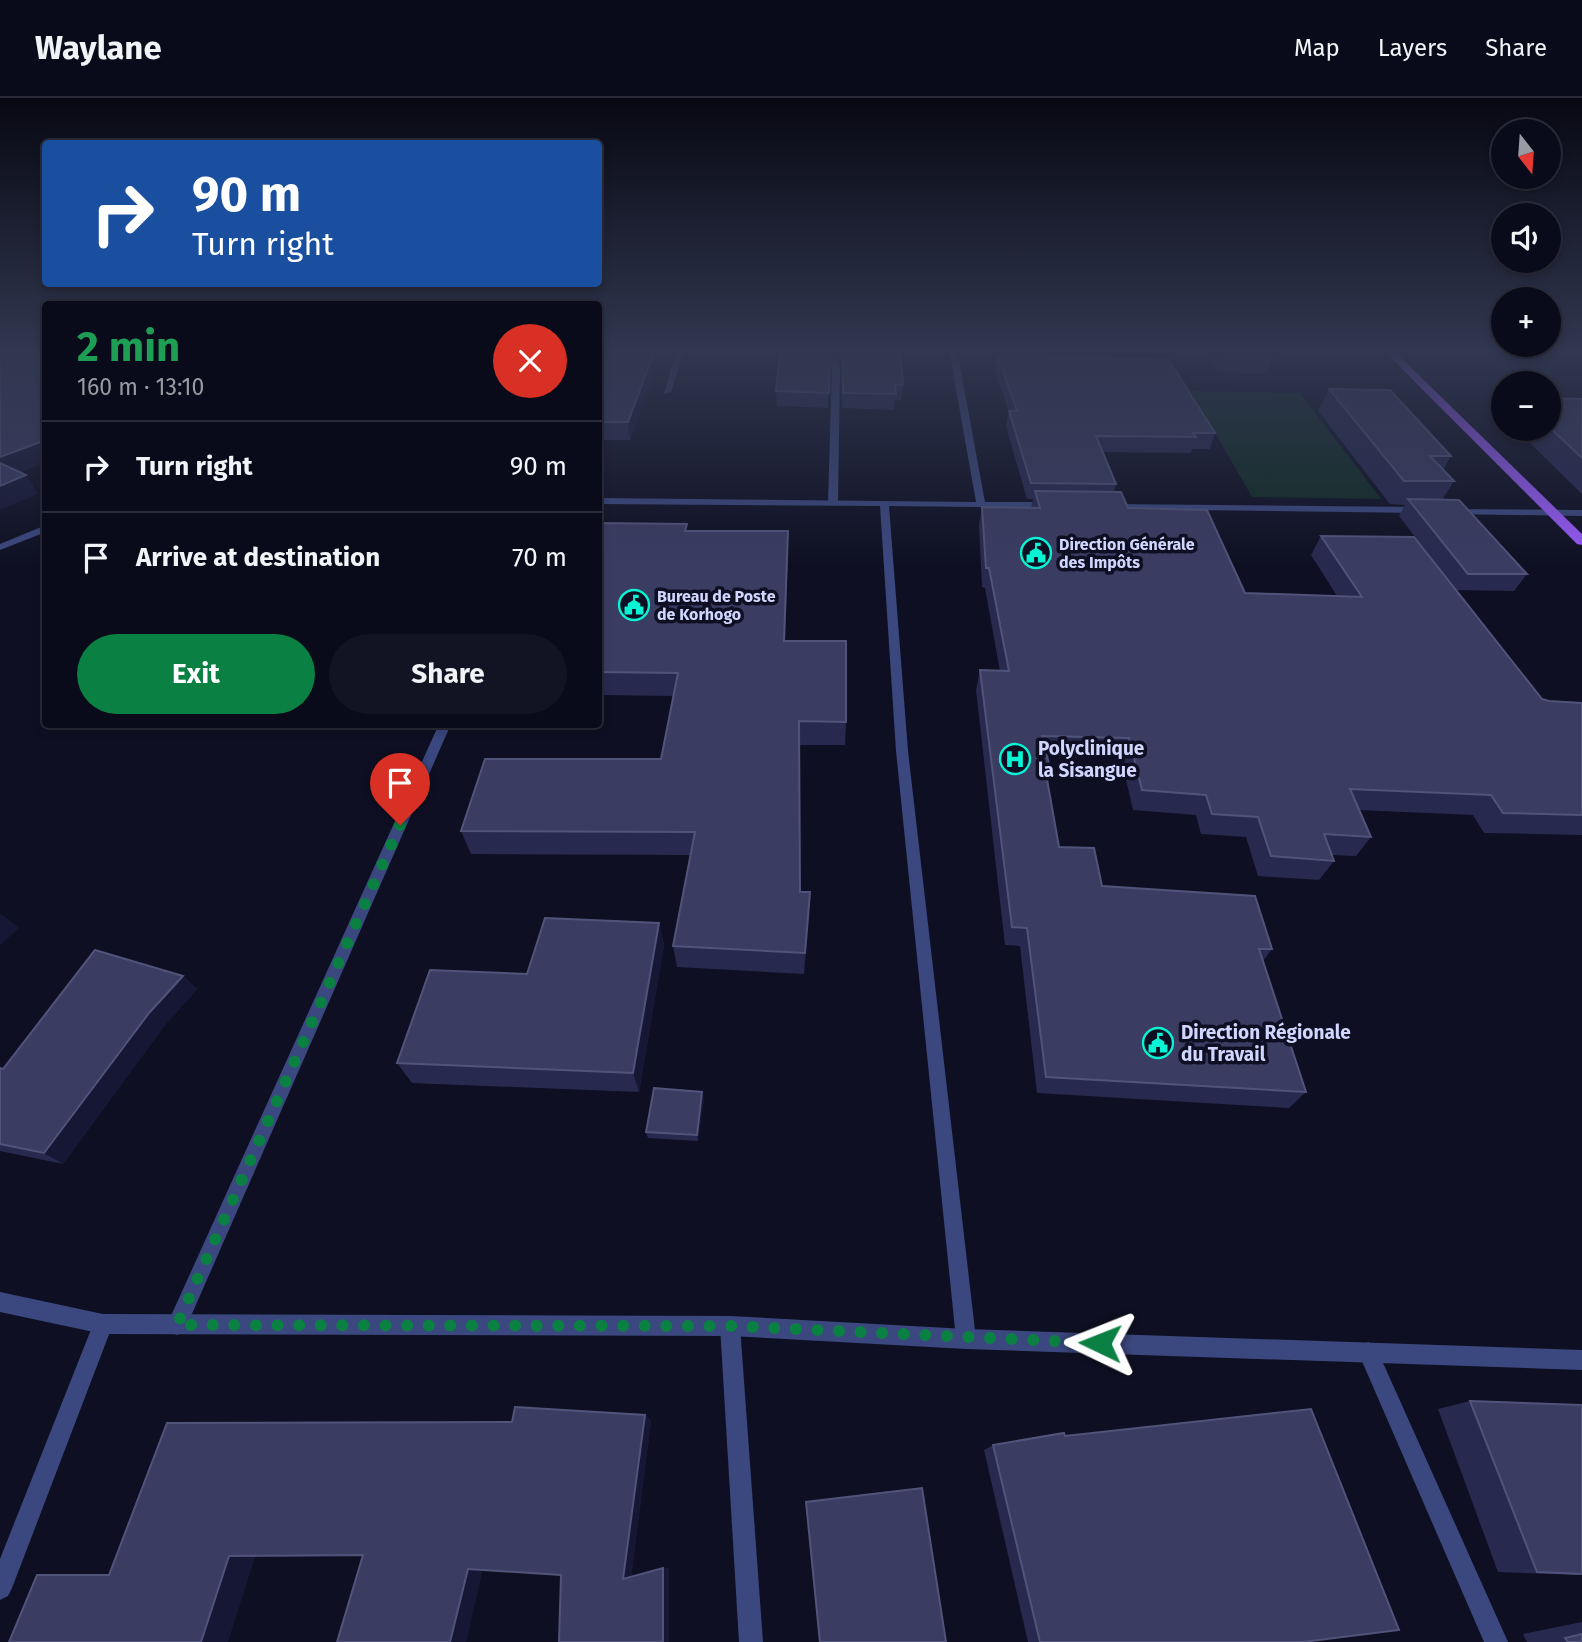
<!DOCTYPE html>
<html lang="en">
<head>
<meta charset="utf-8">
<style>
  body { margin:0; font-family:"Fira Sans",sans-serif; background:#131423; color:#f1f3f6; height:100vh; display:flex; flex-direction:column; font-size:26px; white-space:nowrap }
  * { box-sizing:border-box; margin:0 }
  p { font-size:23px; color:#999ba2 }
  .icon { flex:none; width:38px; height:38px; fill:none; stroke:currentColor; stroke-width:2; stroke-linecap:round; stroke-linejoin:round }
  .map { position:relative; flex:1; overflow:hidden }
  .details { position:absolute; left:42px; top:203px; width:560px; height:427px; display:flex; flex-direction:column; background:#0a0b1a; border-radius:7px; box-shadow:0 4px 10px #0003,0 0 0 2px #2a2b39 }
  .details>* { flex:none }
  .hud { position:absolute; left:42px; top:42px; width:560px; height:147px; border-radius:7px; box-shadow:0 4px 10px #0003,0 0 0 2px #2a2b39; background:#1a4fa0; color:#fff; overflow:hidden }
  .needle { width:46px; rotate:163deg }
  .tools { position:absolute; left:1491px; top:21px; display:grid; gap:14px }
  .tools a { display:grid; place-items:center; width:70px; height:70px; border-radius:50%; background:#0a0b1a; box-shadow:0 4px 10px #0003,0 0 0 2px #2a2b39; font-size:35px }
  .pin { position:absolute; display:grid; place-items:center; width:60px; height:60px; color:#fff; margin:-72px -30px; border-radius:50% 50% 50% 0; rotate:-45deg; box-shadow:0 0 7px #0007 }
  .pin .icon { rotate:45deg }
  .me { position:absolute; width:77px; margin:-38px; rotate:272deg; stroke-linejoin:round; filter:drop-shadow(0 0 5px #0008) }
  .turn { display:flex; align-items:center; gap:24px; height:147px; padding:0 35px; font-size:32px }
  .turn .icon { width:91px; height:91px; stroke-width:2.5 }
  .turn b { display:block; font-size:49px; line-height:60px }
  .round { display:grid; place-items:center; flex:none; width:74px; height:74px; border-radius:37px; background:#131423 }
  .summary { display:flex; align-items:center; justify-content:space-between; height:119px; padding:0 35px }
  h1 { font-size:42px; font-weight:700; line-height:52px; color:#1e9e55 }
  .primary-button { display:flex; gap:14px; margin-top:auto; padding:14px 35px }
  .primary-button a { flex:1; height:80px; border-radius:42px; background:#0b8043; color:#fff; font-size:28px; font-weight:700; line-height:80px; text-align:center }
  .primary-button a+a { background:#131423; color:#f1f3f6 }
  ul { padding:0; list-style:none }
  li { display:flex; align-items:center; gap:21px; height:91px; padding:0 35px; border-top:2px solid #2a2b39 }
  li div { flex:1 }
  li b { display:block; font-size:26px }
  li em { font-style:normal }
  header { display:flex; align-items:center; gap:42px; box-sizing:border-box; height:98px; padding:0 35px; background:#0a0b1a; border-bottom:2px solid #2a2b39 }
  header strong { font-size:33px }
  nav { display:flex; gap:38px; margin-inline-start:auto; font-size:24px }
  .map>svg:first-child { display:block }
</style>
</head>
<body>
<header>
<strong>Waylane</strong>
<nav><a>Map</a><a>Layers</a><a>Share</a></nav>
</header>
<div class="map">
<svg width="1582" height="1544" viewBox="0 0 1582 1544">
  <rect width="100%" height="100%" fill="#0e0f22"/>
  <!-- green -->
  <path fill="#112c24" d="M 1191,293 L 1300,295 L 1381,401 L 1252,399 Z"/>
  <g fill="none" stroke-linecap="round" stroke-linejoin="round">
    <!-- service -->
    <g fill="#3b487f" fill-rule="evenodd">
      <path d="M 680,252 L 690,252 L 683,255 L 671,294 L 664,296 L 676,254 Z"/>
      <path d="M 809,252 C 824,251 833,256 840,270 L 838,404 L 833,407 L 828,404 L 832,270 L 825,259 Z"/>
    </g>
    <!-- minor -->
    <g fill="#3b487f" fill-rule="evenodd">
      <path d="M 949,252 L 957,252 L 985,404 L 1049,404 L 1054,407 L 1049,410 L 889,408 L 908,653 L 976,1241 L 973,1248 L 966,1251 L 959,1248 L 956,1241 L 896,653 L 880,408 L 598,406 L 598,400 L 976,404 Z"/>
      <path d="M 1108,406 L 1420,409 L 1425,412 L 1420,415 L 1111,411 L 1106,408 Z"/>
      <path d="M 1447,411 L 1582,412 L 1582,418 L 1450,416 L 1445,413 Z"/>
      <path d="M 439,626 L 451,626 L 184,1234 L 177,1237 L 170,1234 L 167,1227 L 170,1220 Z"/>
      <path d="M 103,1216 L 110,1219 L 113,1226 L 12,1490 L 8,1498 L 0,1502 L 0,1461 L 96,1219 Z"/>
      <path d="M 730,1218 L 737,1221 L 740,1228 L 763,1544 L 739,1544 L 720,1228 L 723,1221 Z"/>
      <path d="M 1368,1244 L 1375,1247 L 1508,1544 L 1484,1544 L 1358,1254 L 1361,1247 Z"/>
    </g>
    <!-- tertiary -->
    <g fill="#3b487f" fill-rule="evenodd">
      <path d="M 46,427 L 46,434 L 0,452 L 0,446 Z"/>
      <path d="M 0,1194 L 103,1216 L 730,1218 L 966,1231 L 1582,1252 L 1582,1272 L 966,1251 L 730,1238 L 103,1236 L 0,1214 Z"/>
    </g>
    <!-- primary -->
    <path fill="#995bfa" fill-rule="evenodd" d="M 1383,252 L 1393,252 L 1582,436 L 1582,447 L 1577,446 Z"/>
  </g>
  <!-- wall -->
  <g fill="#28294f">
    <path d="M 598,252 L 663,252 L 630,342 L 598,342 Z"/>
    <path d="M 780,252 L 900,252 L 903,287 L 901,302 L 895,302 L 894,312 L 842,310 L 842,269 L 828,253 L 830,256 L 828,310 L 777,308 L 776,293 Z"/>
    <path d="M 1206,252 L 1268,252 L 1273,260 L 1267,275 L 1218,274 Z"/>
    <path d="M 997,257 L 1215,335 L 1210,351 L 1192,351 L 1191,355 L 1102,354 L 1116,386 L 1114,394 L 1128,410 L 1245,495 L 1337,498 L 1311,457 L 1321,438 L 1446,479 L 1399,418 L 1405,407 L 1390,406 L 1318,313 L 1329,291 L 1451,358 L 1443,372 L 1454,383 L 1442,402 L 1527,476 L 1514,493 L 1457,492 L 1542,601 L 1549,603 L 1582,605 L 1582,737 L 1484,735 L 1473,717 L 1359,712 L 1371,739 L 1356,758 L 1332,757 L 1334,763 L 1319,782 L 1258,778 L 1246,739 L 1201,736 L 1196,717 L 1133,712 L 1121,660 L 1047,659 L 1050,670 L 1046,680 L 1059,749 L 1102,788 L 1272,851 L 1263,863 L 1306,994 L 1289,1010 L 1037,995 L 1020,848 L 1005,847 L 976,592 L 980,572 L 1000,573 L 985,490 L 982,489 L 979,428 L 982,409 L 1031,410 L 1033,401 L 1027,401 L 1006,328 L 1009,313 L 994,271 Z"/>
    <path d="M 1549,300 L 1582,301 L 1582,396 L 1516,331 L 1549,331 Z"/>
    <path d="M 598,428 L 687,433 L 788,456 L 785,543 L 846,624 L 845,647 L 799,647 L 800,794 L 809,816 L 804,876 L 677,869 L 673,848 L 691,757 L 471,756 L 461,733 L 661,661 L 673,598 L 598,597 Z"/>
    <path d="M 659,825 L 664,847 L 639,994 L 412,985 L 397,965 L 527,876 Z"/>
    <path d="M 183,878 L 197,891 L 164,928 L 63,1066 L 0,1053 L 0,970 L 3,971 Z"/>
    <path d="M 702,994 L 704,1000 L 698,1043 L 648,1040 L 646,1034 Z"/>
    <path d="M 1470,1303 L 1582,1307 L 1582,1477 L 1498,1474 L 1438,1311 Z"/>
    <path d="M 645,1317 L 651,1323 L 631,1479 L 663,1470 L 669,1470 L 669,1544 L 559,1544 L 561,1477 L 482,1472 L 466,1544 L 363,1458 L 255,1459 L 109,1477 L 512,1324 Z"/>
    <path d="M 1065,1338 L 1303,1544 L 1028,1544 L 984,1352 L 993,1347 Z"/>
    <path d="M 806,1404 L 946,1544 L 819,1544 L 806,1408 Z"/>
    <path d="M 1582,1524 L 1582,1544 L 1527,1544 L 1523,1536 Z"/>
  </g>
  <!-- shaded-wall -->
  <g fill="#161735">
    <path d="M 655,252 L 663,252 L 630,342 L 628,324 Z"/>
    <path d="M 46,342 L 46,364 L 7,380 L 0,370 L 0,359 Z"/>
    <path d="M 26,377 L 38,396 L 0,412 L 0,388 Z"/>
    <path d="M 788,433 L 788,456 L 784,566 L 784,543 Z"/>
    <path d="M 810,794 L 809,816 L 804,876 L 805,855 Z"/>
    <path d="M 1,816 L 19,830 L 0,847 L 0,817 Z"/>
    <path d="M 659,825 L 664,847 L 639,994 L 633,975 Z"/>
    <path d="M 183,878 L 197,891 L 164,928 L 63,1066 L 44,1055 L 149,915 Z"/>
    <path d="M 702,994 L 704,1000 L 698,1043 L 697,1037 Z"/>
    <path d="M 645,1317 L 651,1323 L 631,1481 L 623,1481 Z"/>
    <path d="M 229,1458 L 255,1459 L 228,1544 L 201,1544 Z"/>
    <rect x="663" y="1470" width="6" height="74"/>
    <path d="M 468,1471 L 483,1471 L 466,1544 L 450,1544 Z"/>
  </g>
  <!-- building -->
  <g fill="#3a3c62" stroke="#51547a" stroke-width="2">
    <path d="M 0,252 L 46,252 L 46,342 L 0,359 Z"/>
    <path d="M 598,252 L 655,252 L 628,324 L 598,324 Z"/>
    <path d="M 780,252 L 827,252 L 830,256 L 829,295 L 776,293 Z"/>
    <path d="M 841,252 L 900,252 L 903,287 L 895,287 L 896,296 L 843,295 L 843,254 Z"/>
    <path d="M 1219,252 L 1268,252 L 1273,260 L 1224,259 Z"/>
    <path d="M 997,257 L 1169,262 L 1215,335 L 1193,335 L 1196,339 L 1096,338 L 1116,386 L 1031,385 L 1009,313 L 1017,313 Z"/>
    <path d="M 1329,291 L 1390,292 L 1451,358 L 1430,358 L 1454,383 L 1404,383 Z"/>
    <path d="M 1549,300 L 1582,301 L 1582,360 L 1549,329 Z"/>
    <path d="M 0,365 L 26,377 L 0,388 Z"/>
    <path d="M 1035,393 L 1121,394 L 1128,410 L 1207,412 L 1245,495 L 1362,499 L 1321,438 L 1414,439 L 1542,601 L 1549,603 L 1582,605 L 1582,717 L 1503,715 L 1491,697 L 1350,691 L 1371,739 L 1324,736 L 1334,763 L 1271,758 L 1258,719 L 1212,716 L 1206,697 L 1142,692 L 1129,640 L 1042,638 L 1050,670 L 1045,670 L 1059,749 L 1094,750 L 1102,788 L 1255,798 L 1272,851 L 1259,851 L 1306,994 L 1046,979 L 1027,830 L 1012,829 L 980,572 L 1009,573 L 989,470 L 986,470 L 982,409 L 1040,410 Z"/>
    <path d="M 1408,401 L 1459,402 L 1527,476 L 1468,476 Z"/>
    <path d="M 600,425 L 687,426 L 685,433 L 788,433 L 784,543 L 846,543 L 846,624 L 799,623 L 800,794 L 810,794 L 805,855 L 673,848 L 695,734 L 461,733 L 485,661 L 661,661 L 678,575 L 598,574 L 598,428 Z"/>
    <path d="M 545,820 L 659,825 L 633,975 L 397,965 L 430,872 L 527,876 Z"/>
    <path d="M 95,852 L 183,878 L 149,915 L 44,1055 L 0,1046 L 0,970 L 3,971 Z"/>
    <path d="M 654,990 L 702,994 L 697,1037 L 646,1034 Z"/>
    <path d="M 1470,1303 L 1582,1307 L 1582,1476 L 1537,1474 Z"/>
    <path d="M 515,1309 L 645,1317 L 623,1481 L 663,1470 L 663,1544 L 559,1544 L 561,1477 L 468,1471 L 450,1544 L 337,1544 L 363,1457 L 229,1458 L 201,1544 L 9,1544 L 37,1477 L 109,1477 L 167,1325 L 512,1324 Z"/>
    <path d="M 1311,1311 L 1399,1532 L 1303,1544 L 1040,1544 L 993,1347 L 1064,1335 L 1065,1338 Z"/>
    <path d="M 922,1390 L 946,1544 L 820,1544 L 806,1404 Z"/>
    <path d="M 1582,1536 L 1582,1544 L 1568,1544 L 1565,1540 Z"/>
  </g>
  <!-- sky -->
  <linearGradient id="sky" x2="0" y2="1"><stop stop-color="#080813"/><stop offset="0.54" stop-color="#30374f"/><stop offset="1" stop-color="#30374f" stop-opacity="0"/></linearGradient>
  <rect width="1582" height="468" fill="url(#sky)"/>
  <g fill="none" stroke-linecap="round" stroke-linejoin="round">
    <!-- route -->
    <path stroke="#0b8043" stroke-width="12" stroke-dasharray="0 21.6" d="M 400,727 L 177,1227 L 730,1228 L 1100,1245"/>
  </g>
  <!-- icons -->
  <defs>
    <g id="civic-ring" transform="scale(1.575)"><circle r="9.5" fill="#0e0f22" stroke="#07f3d3" stroke-width="1.5"/><path d="M-.6-6.5H3V-4.5H.6V-3L4-1V1h2V6H-6V1h2V-1L-.6-3ZM-1.2 2.5V6h2.4V2.5Z" fill="#07f3d3"/></g>
    <g id="hospital-ring" transform="scale(1.575)"><circle r="9.5" fill="#0e0f22" stroke="#07f3d3" stroke-width="1.5"/><path d="M-5-5h3v3.5h4V-5h3V5h-3V1.5h-4V5h-3Z" fill="#07f3d3"/></g>
  </defs>
  <g fill-rule="evenodd">
    <use href="#civic-ring" x="1036" y="455"/>
    <use href="#civic-ring" x="634" y="507"/>
    <use href="#hospital-ring" x="1015" y="661"/>
    <use href="#civic-ring" x="1158" y="945"/>
  </g>
  <g text-anchor="middle" dominant-baseline="central" stroke-width="7" stroke-linejoin="round" paint-order="stroke">
    <!-- far-poi labels -->
    <g font-size="16" font-weight="bold" fill="#d0d6fe" stroke="#0e0f22" text-anchor="start">
      <text x="1059" y="446">Direction Générale<tspan x="1059" dy="18">des Impôts</tspan></text>
      <text x="657" y="498">Bureau de Poste<tspan x="657" dy="18">de Korhogo</tspan></text>
    </g>
    <!-- poi labels -->
    <g font-size="19" font-weight="bold" fill="#d0d6fe" stroke="#0e0f22" text-anchor="start">
      <text x="1038" y="650">Polyclinique<tspan x="1038" dy="22">la Sisangue</tspan></text>
      <text x="1181" y="934">Direction Régionale<tspan x="1181" dy="22">du Travail</tspan></text>
    </g>
  </g>
</svg>
<div class="tools">
<a><svg class="needle" viewBox="-14 -14 28 28"><path d="M0-13l5 13h-10z" fill="#e53935"/><path d="M0 13l5-13h-10z" fill="#999ba2"/></svg></a>
<a><svg class="icon" aria-label="sound" viewBox="0 0 24 24"><path d="M4 9h4l5-4v14l-5-4H4zM17 9q2 3 0 6"/></svg></a>
<a>+</a>
<a>−</a>
</div>
<div class="pin" style="left:400px;top:727px;background:#d93025"><svg class="icon" aria-label="arrive" viewBox="0 0 24 24"><path d="M6 21V4h12l-3 4 3 4H6"/></svg></div>
<svg class="me" style="left:1100px;top:1245px" viewBox="-20 -20 40 40"><path d="M0-17L14 15 0 8-14 15z" fill="#0b8043" stroke="#fff" stroke-width="4"/></svg>
<div class="hud">
<div class="turn"><svg class="icon" aria-label="right" viewBox="0 0 24 24"><path d="M7 20v-9h11M14 6l5 5-5 5"/></svg><div><b>90 m</b>Turn right</div></div>
</div>
<section class="details">
<div class="summary"><div><h1>2 min</h1><p>160 m · 13:10</p></div><a class="round" style="background:#d93025;color:#fff"><svg class="icon" aria-label="close" viewBox="0 0 24 24"><path d="M6 6l12 12M18 6L6 18"/></svg></a></div>
<ul>
<li><svg class="icon" aria-label="right" viewBox="0 0 24 24"><path d="M7 20v-9h11M14 6l5 5-5 5"/></svg><div><b>Turn right</b></div><em>90 m</em></li>
<li><svg class="icon" aria-label="arrive" viewBox="0 0 24 24"><path d="M6 21V4h12l-3 4 3 4H6"/></svg><div><b>Arrive at destination</b></div><em>70 m</em></li>
</ul>
<div class="primary-button"><a>Exit</a><a>Share</a></div>
</section>
</div>
</body>
</html>
